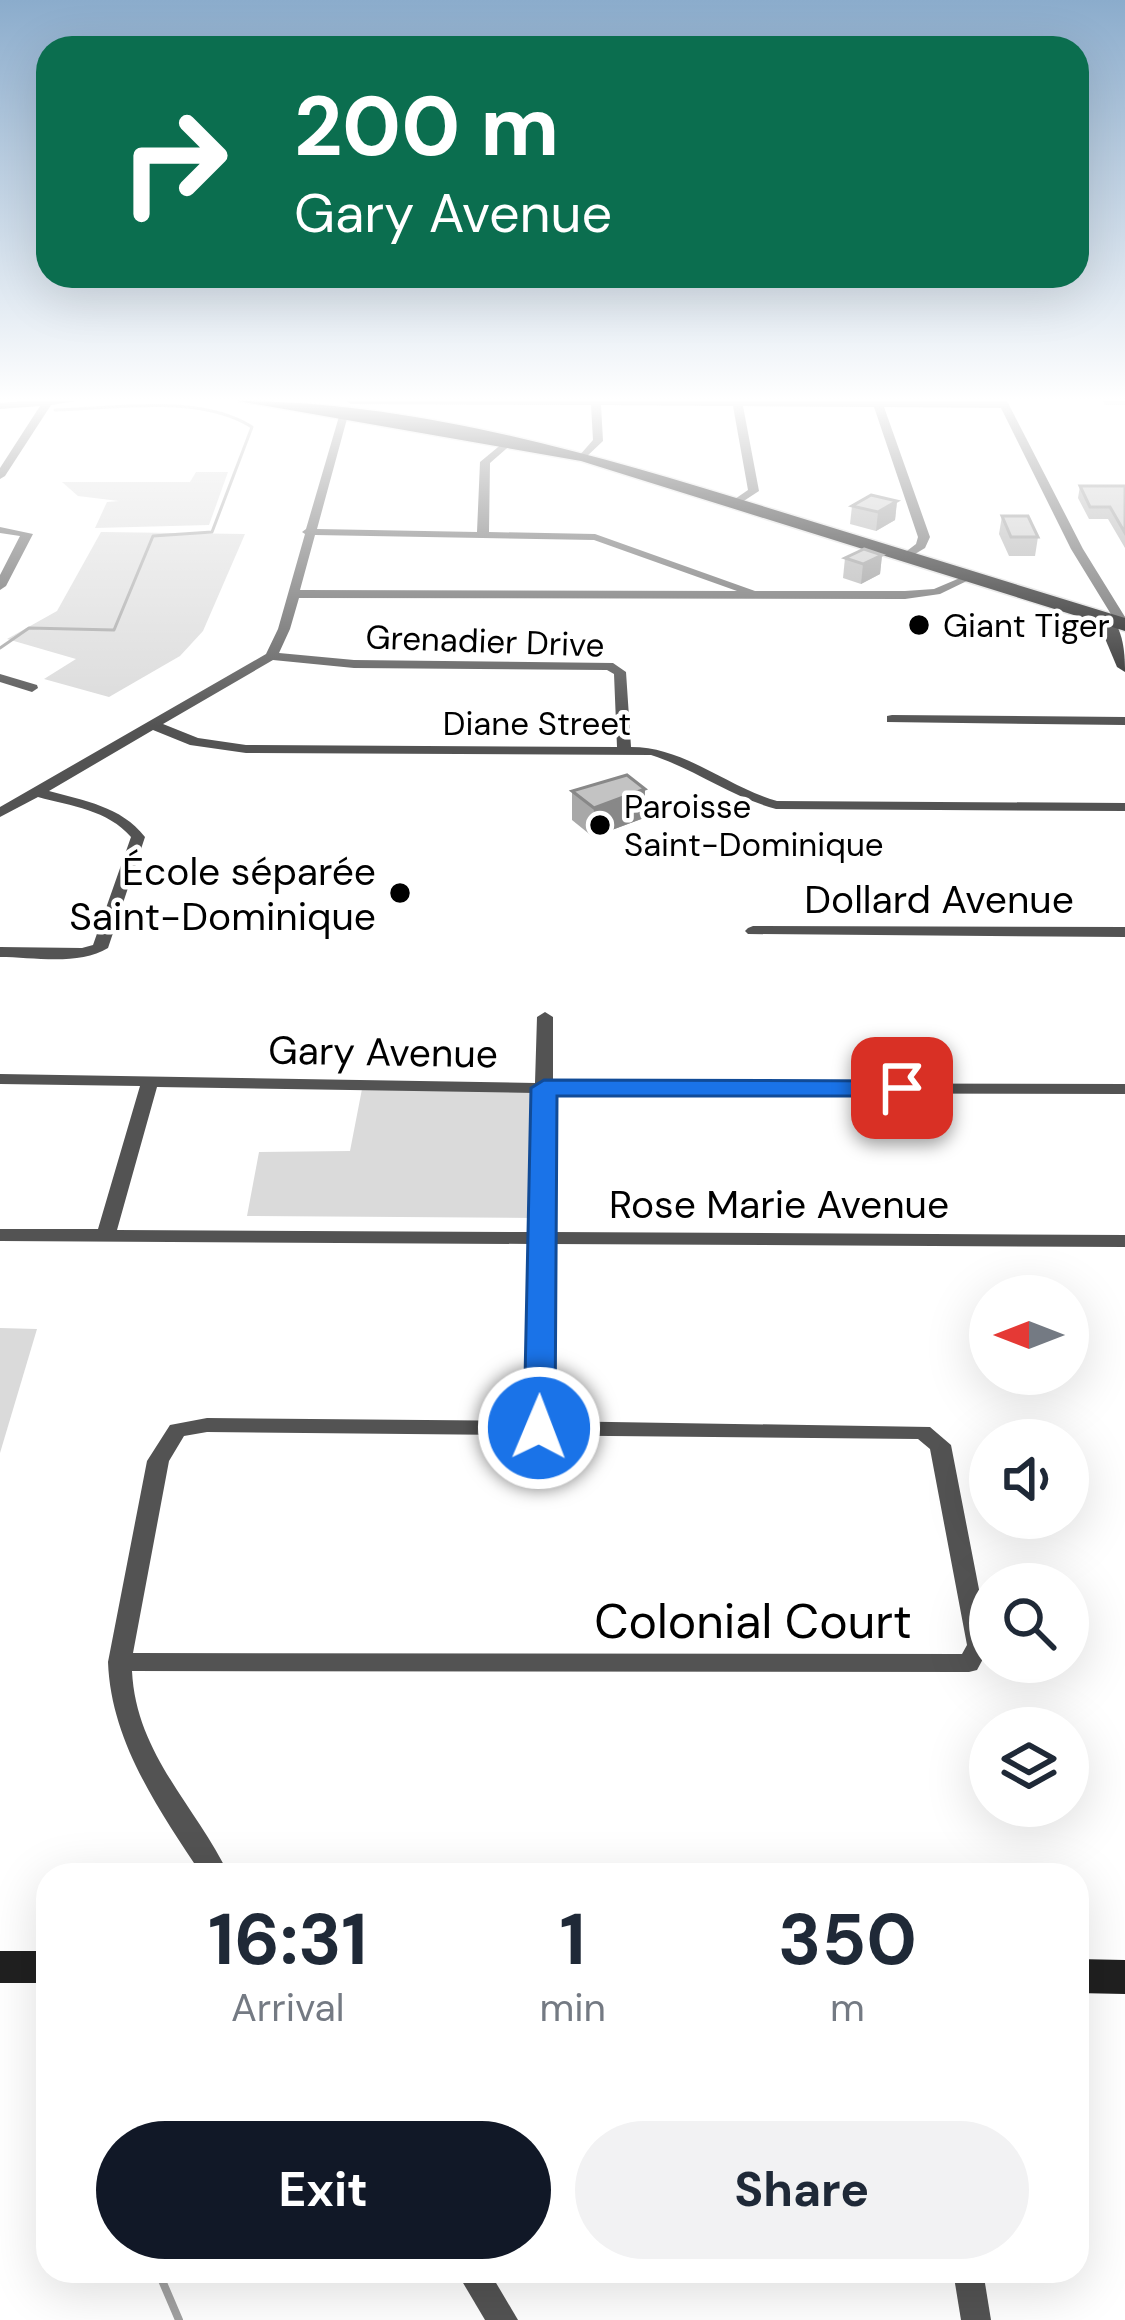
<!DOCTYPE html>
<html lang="en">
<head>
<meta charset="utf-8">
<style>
  body { margin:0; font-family:"DM Sans",sans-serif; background:#f2f2f3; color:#1f2937; height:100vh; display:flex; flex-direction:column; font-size:45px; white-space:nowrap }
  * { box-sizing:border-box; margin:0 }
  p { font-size:39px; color:#747a83 }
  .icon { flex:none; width:66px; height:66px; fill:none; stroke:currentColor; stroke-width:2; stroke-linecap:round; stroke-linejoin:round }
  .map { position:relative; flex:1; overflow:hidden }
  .sheet { position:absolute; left:36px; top:1863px; width:1053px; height:420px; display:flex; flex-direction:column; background:#fff; border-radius:36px; box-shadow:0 12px 48px #0002 }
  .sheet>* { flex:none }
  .hud { position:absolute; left:36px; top:36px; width:1053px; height:252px; border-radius:36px; box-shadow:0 12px 48px #0002; background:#0b6e4f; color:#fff; overflow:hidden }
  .needle { width:78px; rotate:270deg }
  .controls { position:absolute; left:969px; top:1275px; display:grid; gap:24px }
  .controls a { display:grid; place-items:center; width:120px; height:120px; border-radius:50%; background:#fff; box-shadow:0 12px 48px #0002; font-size:60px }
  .pin { position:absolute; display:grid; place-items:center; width:102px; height:102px; color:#fff; margin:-51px; border-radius:24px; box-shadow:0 6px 18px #0006 }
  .me { position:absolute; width:132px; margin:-66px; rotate:1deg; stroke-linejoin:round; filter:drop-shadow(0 0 9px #0008) }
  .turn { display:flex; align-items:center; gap:42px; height:252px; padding:0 60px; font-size:54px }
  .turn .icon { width:156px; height:156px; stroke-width:2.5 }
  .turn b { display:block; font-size:84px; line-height:102px }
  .eta { display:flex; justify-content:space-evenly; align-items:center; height:204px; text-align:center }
  .eta b { font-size:72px; font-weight:700; line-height:84px }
  .action { display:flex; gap:24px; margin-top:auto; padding:24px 60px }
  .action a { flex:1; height:138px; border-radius:72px; background:#111827; color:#fff; font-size:48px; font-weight:700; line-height:138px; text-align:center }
  .action a+a { background:#f2f2f3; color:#1f2937 }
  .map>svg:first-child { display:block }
</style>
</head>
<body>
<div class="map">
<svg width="1125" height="2320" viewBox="0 0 1125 2320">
  <rect width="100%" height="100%" fill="#fff"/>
  <!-- green -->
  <g fill="#dadada">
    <path d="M 196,472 L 228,472 L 209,525 L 95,528 L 107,502 L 119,501 L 78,496 L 62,482 L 190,482 Z"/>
    <path d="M 101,532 L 245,534 L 203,631 L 180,656 L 109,697 L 44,679 L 76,659 L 7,639 L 57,611 Z"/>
    <path d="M 362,1089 L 531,1092 L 537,1098 L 536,1218 L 247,1216 L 259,1152 L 350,1151 Z"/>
    <path d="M 0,1328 L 37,1329 L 0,1453 Z"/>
  </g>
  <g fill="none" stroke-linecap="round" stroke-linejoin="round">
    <!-- stream-far1 -->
    <path stroke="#a1a1a1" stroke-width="3" d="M 0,648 L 29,628 L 114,630 L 153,536 L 212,532 L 252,427 C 199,393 115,409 55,410"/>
    <!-- stream -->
    <g stroke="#a1a1a1" stroke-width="8">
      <path d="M 41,2034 L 48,2042"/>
      <path d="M 158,2271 L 179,2320"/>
    </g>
    <!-- primary casing -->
    <g stroke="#dbdbdb" stroke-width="3">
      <path id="primary" d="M 238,401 C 417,401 605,457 775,510 C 892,546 1008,582 1125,618 L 1125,631 L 581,461 Z"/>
    </g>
    <!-- street -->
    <g fill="#535353" fill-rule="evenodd">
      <path d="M 25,401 L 76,401 L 51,405 L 5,476 L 0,479 L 0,468 L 40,406 L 0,409 L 0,403 Z"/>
      <path d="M 346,401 L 1007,401 L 1083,549 L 1125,617 L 1125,627 L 1117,624 L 1071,549 L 1001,408 L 884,407 L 930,537 L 925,548 L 905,560 L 899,557 L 916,544 L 918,537 L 874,407 L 743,406 L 759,491 L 736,506 L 732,505 L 732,501 L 748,490 L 733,406 L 601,405 L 603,441 L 584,459 L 579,456 L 593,440 L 591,405 L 351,404 Z"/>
      <path d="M 340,413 L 348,415 L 317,529 L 477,532 L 480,462 L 509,438 L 514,441 L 513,443 L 490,463 L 489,532 L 595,534 L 755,591 L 905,591 L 934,589 L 967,575 L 973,578 L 940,594 L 905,599 L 299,598 L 290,629 L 279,653 L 354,660 L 613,663 L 626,672 L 631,747 C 685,747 725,786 777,801 L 1125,803 L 1125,811 L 776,809 C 731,797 695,769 651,755 L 246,753 L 190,745 L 153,730 L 49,791 C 84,801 121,806 145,837 L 108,948 C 79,966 33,957 0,957 L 0,947 L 82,948 L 93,945 L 131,837 C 108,810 71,806 38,797 L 0,817 L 0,807 L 266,654 L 278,629 L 305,534 L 302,532 L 306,529 ZM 315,535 L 594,540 L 737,591 L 300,590 ZM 273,660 L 354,668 L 607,670 L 614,674 L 617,747 L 246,745 L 198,738 L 163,724 Z"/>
      <path d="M 0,527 L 33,534 L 6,586 L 0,590 L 0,575 L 20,536 L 0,533 Z"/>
      <path d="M 0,674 L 37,685 L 38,688 L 32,692 L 0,682 Z"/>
      <path d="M 892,715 L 1125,717 L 1125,725 L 887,722 L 887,716 Z"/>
      <path d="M 753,926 L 1125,927 L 1125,937 L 748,934 L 745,931 L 748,928 Z"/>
      <path d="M 545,1012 L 553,1017 L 553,1083 L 1125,1084 L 1125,1094 L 553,1093 L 551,1232 L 1125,1235 L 1125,1247 L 551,1244 L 550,1421 L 930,1427 L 951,1445 L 990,1646 L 977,1670 L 969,1672 L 132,1671 C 136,1754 196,1806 229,1875 L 202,1875 C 159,1810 111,1742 108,1662 L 147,1461 L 170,1425 L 207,1418 L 529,1421 L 532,1244 L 0,1241 L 0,1229 L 98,1229 L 140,1086 L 0,1084 L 0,1074 L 535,1083 L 537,1017 ZM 157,1087 L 535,1093 L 532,1232 L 117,1230 ZM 207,1432 L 918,1439 L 930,1449 L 967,1645 L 962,1654 L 133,1653 L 169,1461 L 184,1436 Z"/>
      <path d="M 456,2271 L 489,2271 L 518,2320 L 485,2320 Z"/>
      <path d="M 953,2271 L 983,2271 L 991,2320 L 961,2320 Z"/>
    </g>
    <!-- secondary -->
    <g fill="#202020" fill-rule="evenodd">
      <path d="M 1104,612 C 1123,623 1125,651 1125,672 L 1117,667 L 1096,617 Z"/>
      <rect x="0" y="1951" width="48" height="32"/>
      <path d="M 1077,1959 L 1125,1960 L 1125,1994 L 1077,1993 Z"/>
    </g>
    <!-- primary -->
    <use href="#primary" fill="#000" fill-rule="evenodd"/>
  </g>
  <!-- wall -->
  <g fill="#a8a8a8">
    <path d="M 1103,401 L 1125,401 L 1125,405 L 1105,405 Z"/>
    <path d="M 1080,486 L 1125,486 L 1125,548 L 1108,519 L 1089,519 L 1078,498 Z"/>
    <path d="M 897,501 L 895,520 L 876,531 L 850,524 L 852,506 Z"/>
    <path d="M 1002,516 L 1038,537 L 1035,556 L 1009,556 L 999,534 Z"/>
    <path d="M 882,555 L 880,574 L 861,584 L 843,578 L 845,558 Z"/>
    <path d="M 645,789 L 644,818 L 593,837 L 572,820 L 572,791 Z"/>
  </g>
  <!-- shaded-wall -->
  <g fill="#888">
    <path d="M 897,501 L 895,520 L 876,531 L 878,512 Z"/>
    <path d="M 882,555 L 880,574 L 861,584 L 863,564 Z"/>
    <path d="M 645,789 L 644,818 L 593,837 L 594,808 Z"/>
  </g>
  <!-- building -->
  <g fill="#c3c3c3" stroke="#888" stroke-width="3">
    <path d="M 1080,486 L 1125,486 L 1125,533 L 1110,507 L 1090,507 Z"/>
    <path d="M 871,495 L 897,501 L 878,512 L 852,506 Z"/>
    <path d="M 1002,516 L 1028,516 L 1038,537 L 1011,537 Z"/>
    <path d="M 864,549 L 882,555 L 863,564 L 845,558 Z"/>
    <path d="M 627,775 L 645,789 L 594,808 L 572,791 Z"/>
  </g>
  <!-- sky -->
  <linearGradient id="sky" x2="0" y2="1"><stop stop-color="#8baccc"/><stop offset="0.55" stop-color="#fff"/><stop offset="1" stop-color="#fff" stop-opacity="0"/></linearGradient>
  <rect width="1125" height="726" fill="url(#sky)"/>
  <!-- route -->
  <path fill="#1a73e8" stroke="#114b97" stroke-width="3" d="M 544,1080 L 902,1081 L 915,1088 L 902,1096 L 557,1096 L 555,1428 L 551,1436 L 528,1436 L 524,1428 L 531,1088 Z"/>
  <!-- markers -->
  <g fill="#000" stroke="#fff" stroke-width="4.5">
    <circle cx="919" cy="625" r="12"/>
    <circle cx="600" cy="825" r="12"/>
    <circle cx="400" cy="893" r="12"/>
  </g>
  <g text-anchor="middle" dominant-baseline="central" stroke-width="9" stroke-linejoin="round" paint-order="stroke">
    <!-- far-poi labels -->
    <g font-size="33" fill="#000" stroke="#fff" text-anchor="start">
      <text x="943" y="625">Giant Tiger</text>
      <text x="624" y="806">Paroisse<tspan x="624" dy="38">Saint-Dominique</tspan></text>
    </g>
    <!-- far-street labels -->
    <g font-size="33" fill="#000" stroke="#fff">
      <text transform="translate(485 641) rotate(2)">Grenadier Drive</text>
      <text x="537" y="723">Diane Street</text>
    </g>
    <!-- poi labels -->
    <g font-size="39" fill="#000" stroke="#fff" text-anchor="end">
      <text x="376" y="871">École séparée<tspan x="376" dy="45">Saint-Dominique</tspan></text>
    </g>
    <!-- street labels -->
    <g font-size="39" fill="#000" stroke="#fff">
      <text x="939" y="899">Dollard Avenue</text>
      <text transform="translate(383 1052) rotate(1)">Gary Avenue</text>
      <text x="779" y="1204">Rose Marie Avenue</text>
    </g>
    <!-- near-street labels -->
    <g font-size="48" fill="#000" stroke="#fff">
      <text x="753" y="1621">Colonial Court</text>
    </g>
  </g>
</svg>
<div class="controls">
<a><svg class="needle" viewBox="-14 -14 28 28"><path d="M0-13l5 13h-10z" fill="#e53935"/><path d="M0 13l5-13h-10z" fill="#747a83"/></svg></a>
<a><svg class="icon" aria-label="sound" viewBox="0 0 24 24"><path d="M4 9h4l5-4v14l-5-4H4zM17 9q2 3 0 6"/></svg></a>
<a><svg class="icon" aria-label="search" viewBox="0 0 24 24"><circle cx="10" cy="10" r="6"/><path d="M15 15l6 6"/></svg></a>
<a><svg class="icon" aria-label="layers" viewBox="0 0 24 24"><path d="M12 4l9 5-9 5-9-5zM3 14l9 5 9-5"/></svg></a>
</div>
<div class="pin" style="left:902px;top:1088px;background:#d93025"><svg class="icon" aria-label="arrive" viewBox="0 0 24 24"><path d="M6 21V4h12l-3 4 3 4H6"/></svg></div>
<svg class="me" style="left:539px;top:1428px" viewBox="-20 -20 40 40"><circle r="17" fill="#1a73e8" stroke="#fff" stroke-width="3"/><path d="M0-11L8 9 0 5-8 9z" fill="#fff"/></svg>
<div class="hud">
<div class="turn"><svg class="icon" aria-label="right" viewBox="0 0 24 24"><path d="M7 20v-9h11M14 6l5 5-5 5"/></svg><div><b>200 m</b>Gary Avenue</div></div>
</div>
<section class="sheet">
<div class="eta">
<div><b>16:31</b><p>Arrival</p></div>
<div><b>1</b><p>min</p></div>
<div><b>350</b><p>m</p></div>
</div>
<div class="action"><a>Exit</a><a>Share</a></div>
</section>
</div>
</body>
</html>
